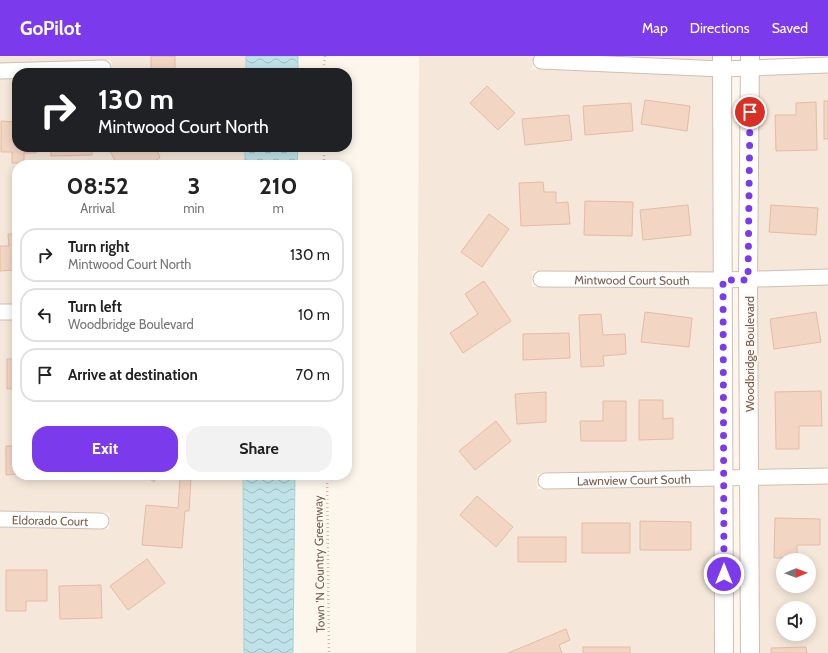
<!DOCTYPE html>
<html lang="en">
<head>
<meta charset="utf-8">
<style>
  body { margin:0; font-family:Cabin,sans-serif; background:#f2f2f2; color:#222; height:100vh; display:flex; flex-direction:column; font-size:15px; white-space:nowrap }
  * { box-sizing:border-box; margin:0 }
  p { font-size:13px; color:#767676 }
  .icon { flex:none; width:22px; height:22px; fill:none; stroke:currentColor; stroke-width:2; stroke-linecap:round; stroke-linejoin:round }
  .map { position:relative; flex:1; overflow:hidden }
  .details { position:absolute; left:12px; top:104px; width:340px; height:320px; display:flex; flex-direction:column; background:#fff; border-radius:16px; box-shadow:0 2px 10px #0003 }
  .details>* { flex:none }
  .guide { position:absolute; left:12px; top:12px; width:340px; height:84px; border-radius:16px; box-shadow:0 2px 10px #0003; background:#202124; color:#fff; overflow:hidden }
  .needle { width:26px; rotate:89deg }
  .buttons { position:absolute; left:776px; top:497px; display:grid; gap:8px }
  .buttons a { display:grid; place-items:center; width:40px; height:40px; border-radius:50%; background:#fff; box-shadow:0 2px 10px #0003; font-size:20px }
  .pin { position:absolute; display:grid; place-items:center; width:34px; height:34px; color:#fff; margin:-17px; border:2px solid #fff; border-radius:50%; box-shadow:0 1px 4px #0007 }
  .me { position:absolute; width:44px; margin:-22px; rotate:0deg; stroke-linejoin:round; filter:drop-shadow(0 0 3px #0008) }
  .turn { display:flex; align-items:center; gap:14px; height:84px; padding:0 20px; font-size:18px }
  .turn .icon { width:52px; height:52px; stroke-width:2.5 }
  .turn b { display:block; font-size:28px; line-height:34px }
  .eta { display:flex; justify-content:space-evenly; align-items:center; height:68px; text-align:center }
  .eta b { font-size:24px; font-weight:700; line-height:28px }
  .action { display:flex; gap:8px; margin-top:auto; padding:8px 20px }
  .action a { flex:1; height:46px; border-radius:16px; background:#7c3aed; color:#fff; font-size:16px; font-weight:700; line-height:46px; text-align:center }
  .action a+a { background:#f2f2f2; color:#222 }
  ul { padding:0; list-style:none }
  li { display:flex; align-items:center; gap:12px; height:54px; margin:0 8px 6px; padding:0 12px; border:2px solid #e0e0e0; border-radius:16px }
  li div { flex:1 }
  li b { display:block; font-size:15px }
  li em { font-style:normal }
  header { display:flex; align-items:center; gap:24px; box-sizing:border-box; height:56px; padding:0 20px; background:#7c3aed; color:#fff }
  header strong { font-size:19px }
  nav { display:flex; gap:22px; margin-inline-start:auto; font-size:14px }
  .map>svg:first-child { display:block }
</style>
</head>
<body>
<header>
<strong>GoPilot</strong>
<nav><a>Map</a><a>Directions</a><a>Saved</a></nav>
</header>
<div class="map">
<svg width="828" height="597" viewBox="0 0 828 597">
  <defs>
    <pattern id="water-waves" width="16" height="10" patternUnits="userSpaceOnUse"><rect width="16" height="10" fill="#bfe3e8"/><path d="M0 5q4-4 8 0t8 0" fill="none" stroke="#a0bbbe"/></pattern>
  </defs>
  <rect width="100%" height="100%" fill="#fdf6ec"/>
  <!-- residential -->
  <g fill="#f5e8da" fill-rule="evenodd">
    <path d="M 0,0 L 246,0 L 246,17 L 112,17 L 111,4 L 0,7 Z"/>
    <path d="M 419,0 L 533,0 L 532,13 L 713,20 L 714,217 L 532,215 L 532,231 L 714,232 L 714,414 L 537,418 L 537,433 L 714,430 L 715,597 L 416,597 Z"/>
    <path d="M 606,0 L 713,0 L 713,4 Z"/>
    <path d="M 828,17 L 828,213 L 757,216 L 759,18 Z"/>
    <path d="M 17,22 L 17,91 L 245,91 L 245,109 L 17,109 L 17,248 L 0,249 L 0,23 Z"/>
    <path d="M 828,229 L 828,412 L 758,413 L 757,231 Z"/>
    <path d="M 0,264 L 17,264 L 17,419 L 243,419 L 244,597 L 0,597 L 0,471 L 109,473 L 110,457 L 0,455 Z"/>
    <path d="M 828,428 L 828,597 L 759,597 L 759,429 ZM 783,504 L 809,504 L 809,530 L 783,530 ZM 783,552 L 809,552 L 809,578 L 783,578 Z"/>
  </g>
  <!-- water -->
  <g fill="url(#water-waves)" stroke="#a5d3da">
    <rect x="246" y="0" width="52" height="17"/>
    <path d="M 245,91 L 298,91 L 297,109 L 245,109 Z"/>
    <path d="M 243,419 L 295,419 L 293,597 L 244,597 Z"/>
  </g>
  <!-- building -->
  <g fill="#f3d5c3" stroke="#e6bba3">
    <rect x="151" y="0" width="24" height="17"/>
    <path d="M 487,30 L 515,57 L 498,74 L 470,47 Z"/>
    <path d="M 645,44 L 690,50 L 687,75 L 641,68 Z"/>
    <rect x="824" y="45" width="4" height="38"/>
    <path d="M 816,46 L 817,94 L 776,95 L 775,59 L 796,59 L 796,47 Z"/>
    <path d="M 631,47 L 633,75 L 585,79 L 583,50 Z"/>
    <path d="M 569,59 L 572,84 L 525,89 L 522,63 Z"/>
    <path d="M 1,65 L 17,66 L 17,91 L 37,91 L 36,97 L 24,97 L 24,107 L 12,107 L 12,96 L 1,96 Z"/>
    <path d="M 51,91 L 92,91 L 92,99 L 51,100 Z"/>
    <path d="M 108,91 L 156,91 L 160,102 L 146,109 L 117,109 Z"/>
    <path d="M 543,126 L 544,136 L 556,136 L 556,147 L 568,146 L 570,168 L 521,170 L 519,127 Z"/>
    <path d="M 585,145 L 633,146 L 632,180 L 584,179 Z"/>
    <path d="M 688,149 L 691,179 L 643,184 L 640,154 Z"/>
    <path d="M 771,149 L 818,152 L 816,179 L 769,176 Z"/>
    <path d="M 489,158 L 509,173 L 482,211 L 461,196 Z"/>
    <path d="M 8,178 L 17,178 L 17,214 L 0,215 L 0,190 L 9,190 Z"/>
    <path d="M 484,225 L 511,265 L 463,297 L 450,277 L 478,258 L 465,238 Z"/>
    <path d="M 645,256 L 692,262 L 689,291 L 641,286 Z"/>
    <path d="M 816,256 L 821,286 L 774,293 L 770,263 Z"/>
    <path d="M 601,258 L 603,279 L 625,278 L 626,298 L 603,300 L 604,310 L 581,311 L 579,259 Z"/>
    <path d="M 569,277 L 570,302 L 523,304 L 523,278 Z"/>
    <path d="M 7,303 L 17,303 L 17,332 L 7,333 Z"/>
    <path d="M 821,335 L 822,370 L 799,370 L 799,393 L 776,393 L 775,336 Z"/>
    <path d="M 546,336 L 546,366 L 517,368 L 515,338 Z"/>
    <path d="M 639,344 L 663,344 L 663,363 L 673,362 L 673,383 L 639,384 Z"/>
    <path d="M 603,345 L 626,345 L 626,385 L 581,385 L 580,365 L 603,365 Z"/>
    <path d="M 496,365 L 511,385 L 475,414 L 459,395 Z"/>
    <path d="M 6,390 L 17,390 L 17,418 L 6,419 Z"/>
    <path d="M 145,419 L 159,419 L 154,426 Z"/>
    <path d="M 180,423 L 191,424 L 189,455 L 185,455 L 182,492 L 142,489 L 146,449 L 178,452 Z"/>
    <path d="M 477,440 L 513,471 L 496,491 L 460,459 Z"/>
    <path d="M 775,462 L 820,463 L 820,489 L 797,489 L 797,502 L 774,502 Z"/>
    <path d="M 640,465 L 691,466 L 691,494 L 640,494 Z"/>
    <rect x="582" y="467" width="48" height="30"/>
    <rect x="518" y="481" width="48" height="25"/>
    <path d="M 147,503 L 165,527 L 128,554 L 110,530 Z"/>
    <path d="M 6,514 L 47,514 L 47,545 L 26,545 L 26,555 L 6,555 Z"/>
    <path d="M 101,529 L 102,562 L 60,563 L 59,530 Z"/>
    <path d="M 566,573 L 570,584 L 559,589 L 562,597 L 508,597 Z"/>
    <rect x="583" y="591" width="47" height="6"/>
    <path d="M 806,591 L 807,597 L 771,597 L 771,592 Z"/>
  </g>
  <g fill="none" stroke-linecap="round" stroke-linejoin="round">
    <!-- minor casing -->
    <g stroke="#d1beb0" stroke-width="17">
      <g id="minor">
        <path d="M 541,5 L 722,13 L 828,9"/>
        <path d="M 0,15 L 103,12"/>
        <path id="s1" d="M 541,223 L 723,224 L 828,221"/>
        <path d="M 0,256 L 17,256"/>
        <path id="s2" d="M 546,425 L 828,420"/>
        <path id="s3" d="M 0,463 L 101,465"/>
      </g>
    </g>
    <!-- tertiary casing -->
    <g stroke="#d1beb0" stroke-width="20">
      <g id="tertiary">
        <path d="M 722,0 L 724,597"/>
        <path d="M 750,597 L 748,224 L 750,0"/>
      </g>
    </g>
    <!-- path -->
    <g stroke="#d9b8a5" stroke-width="2.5" stroke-dasharray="1 3" stroke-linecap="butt">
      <path d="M 323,17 L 325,0"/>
      <path d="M 324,91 L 324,109"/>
      <path d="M 327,419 L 329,597"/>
    </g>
    <!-- minor -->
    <use href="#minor" stroke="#fff" stroke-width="15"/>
    <!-- tertiary -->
    <use href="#tertiary" stroke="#fff" stroke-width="18"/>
  </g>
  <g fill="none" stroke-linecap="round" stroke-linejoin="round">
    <!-- route -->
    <path stroke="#7c3aed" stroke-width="7" stroke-dasharray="0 12.6" d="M 724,518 L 723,224 L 748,224 L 750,56"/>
  </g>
  <g text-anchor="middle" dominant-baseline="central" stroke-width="3.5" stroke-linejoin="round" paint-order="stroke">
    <!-- street labels -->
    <g font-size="12" fill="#7a5c4d" stroke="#fffaf3">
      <text stroke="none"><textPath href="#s1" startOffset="91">Mintwood Court South</textPath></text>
      <text transform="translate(749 298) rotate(-90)">Woodbridge Boulevard</text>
      <text stroke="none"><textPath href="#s2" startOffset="88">Lawnview Court South</textPath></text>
      <text stroke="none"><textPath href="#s3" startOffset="50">Eldorado Court</textPath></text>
      <text transform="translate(319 508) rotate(-91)">Town 'N Country Greenway</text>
    </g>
  </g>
</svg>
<div class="buttons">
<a><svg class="needle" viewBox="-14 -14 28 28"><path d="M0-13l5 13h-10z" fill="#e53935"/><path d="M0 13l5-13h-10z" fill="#767676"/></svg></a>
<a><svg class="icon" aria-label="sound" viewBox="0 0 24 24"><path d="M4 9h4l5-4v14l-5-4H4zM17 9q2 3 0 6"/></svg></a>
</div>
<div class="pin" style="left:750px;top:56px;background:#d93025"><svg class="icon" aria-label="arrive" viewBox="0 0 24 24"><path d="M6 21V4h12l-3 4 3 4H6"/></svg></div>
<svg class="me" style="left:724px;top:518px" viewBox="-20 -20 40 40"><circle r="17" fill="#7c3aed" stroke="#fff" stroke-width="3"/><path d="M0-11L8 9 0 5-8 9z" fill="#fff"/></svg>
<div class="guide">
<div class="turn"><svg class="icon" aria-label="right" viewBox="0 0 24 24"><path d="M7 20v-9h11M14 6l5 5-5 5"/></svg><div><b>130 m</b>Mintwood Court North</div></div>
</div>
<section class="details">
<div class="eta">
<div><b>08:52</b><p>Arrival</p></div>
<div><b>3</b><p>min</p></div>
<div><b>210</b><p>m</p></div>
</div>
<ul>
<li><svg class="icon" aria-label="right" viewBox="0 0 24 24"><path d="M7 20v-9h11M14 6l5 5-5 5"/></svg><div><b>Turn right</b><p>Mintwood Court North</p></div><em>130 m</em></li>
<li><svg class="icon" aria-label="left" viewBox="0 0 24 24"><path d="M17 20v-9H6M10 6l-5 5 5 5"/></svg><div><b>Turn left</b><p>Woodbridge Boulevard</p></div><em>10 m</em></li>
<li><svg class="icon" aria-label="arrive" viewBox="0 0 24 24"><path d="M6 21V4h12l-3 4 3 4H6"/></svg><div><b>Arrive at destination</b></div><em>70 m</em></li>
</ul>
<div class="action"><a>Exit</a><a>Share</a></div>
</section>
</div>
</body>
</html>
